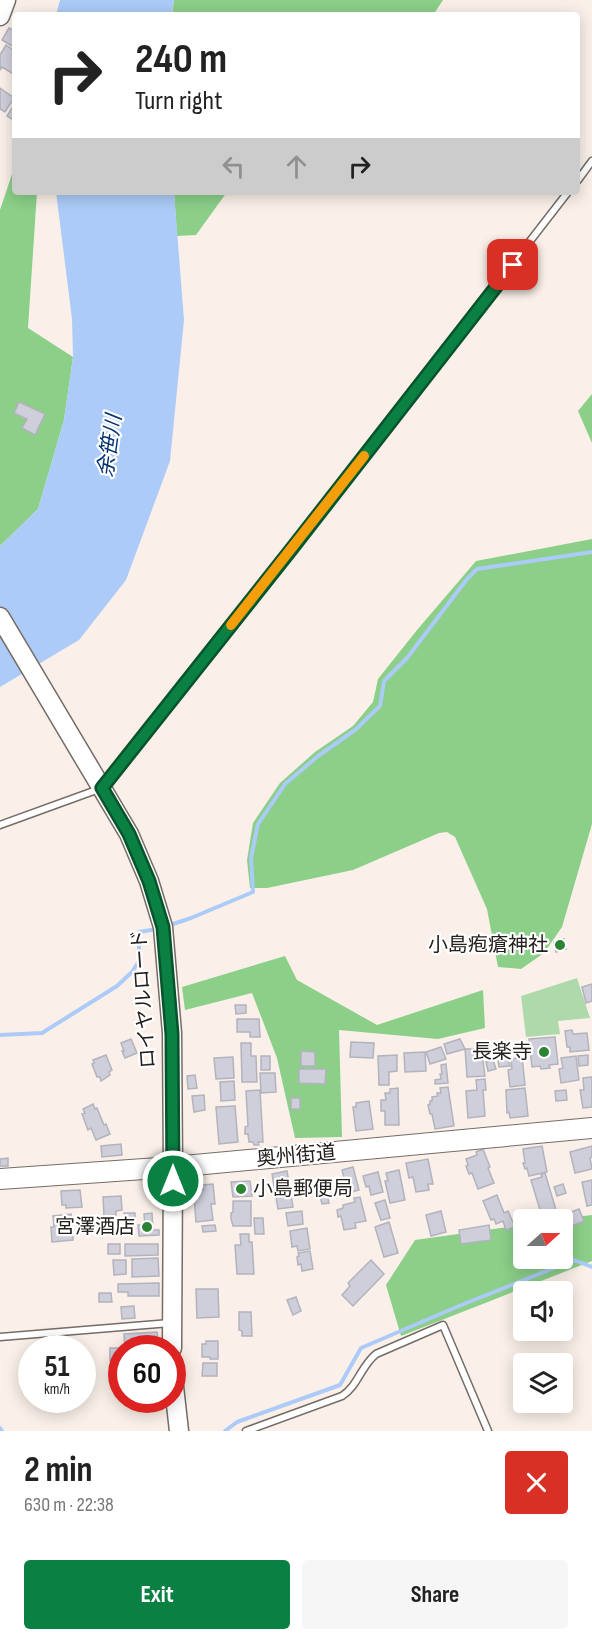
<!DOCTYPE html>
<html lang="en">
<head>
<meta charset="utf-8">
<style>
  body { margin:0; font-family:"Sofia Sans Condensed","Noto Sans JP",sans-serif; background:#f6f6f6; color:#222; height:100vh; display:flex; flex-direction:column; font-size:22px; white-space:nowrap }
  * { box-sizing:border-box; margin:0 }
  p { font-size:20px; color:#767676 }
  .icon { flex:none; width:33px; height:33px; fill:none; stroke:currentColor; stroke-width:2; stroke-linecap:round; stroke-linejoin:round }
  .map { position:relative; height:1431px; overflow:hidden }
  .panel { display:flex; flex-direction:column; background:#fff; flex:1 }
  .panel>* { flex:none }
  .top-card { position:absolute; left:12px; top:12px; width:568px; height:183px; border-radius:6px; box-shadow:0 3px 15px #0003; background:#fff; color:#222; overflow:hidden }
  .needle { width:39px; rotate:69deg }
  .controls { position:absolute; left:513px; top:1209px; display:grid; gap:12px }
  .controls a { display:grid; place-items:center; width:60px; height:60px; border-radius:6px; background:#fff; box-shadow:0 3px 15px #0003; font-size:30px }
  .speed { position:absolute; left:18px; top:1335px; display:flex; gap:12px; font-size:30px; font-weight:700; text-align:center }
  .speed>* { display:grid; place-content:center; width:78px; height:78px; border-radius:50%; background:#fff; box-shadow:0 3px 15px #0003; line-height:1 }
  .speed small { font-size:15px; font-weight:400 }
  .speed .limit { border:9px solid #d22; background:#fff; color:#111 }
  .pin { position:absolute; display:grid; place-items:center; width:51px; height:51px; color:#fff; margin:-26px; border-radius:12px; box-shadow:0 3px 9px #0006 }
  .me { position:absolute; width:66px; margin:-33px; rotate:0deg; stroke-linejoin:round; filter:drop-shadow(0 0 4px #0008) }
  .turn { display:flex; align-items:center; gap:21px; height:126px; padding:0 24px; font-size:27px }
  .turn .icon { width:78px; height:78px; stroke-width:2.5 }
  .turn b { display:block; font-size:42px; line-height:51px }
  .lanes { display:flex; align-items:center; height:57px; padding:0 24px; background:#0003; justify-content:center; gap:30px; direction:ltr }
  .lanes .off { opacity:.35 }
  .round { display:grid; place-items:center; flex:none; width:63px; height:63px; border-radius:6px; background:#f6f6f6 }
  .headline { display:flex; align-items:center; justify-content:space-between; height:102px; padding:0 24px }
  h1 { font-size:36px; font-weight:700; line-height:45px }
  .button { display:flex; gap:12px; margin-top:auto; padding:12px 24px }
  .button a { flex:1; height:69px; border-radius:6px; background:#0b8043; color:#fff; font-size:24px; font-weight:700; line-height:69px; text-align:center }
  .button a+a { background:#f6f6f6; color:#222 }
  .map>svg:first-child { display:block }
</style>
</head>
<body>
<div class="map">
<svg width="592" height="1431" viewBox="0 0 592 1431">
  <rect width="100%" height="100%" fill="#faf0e9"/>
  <!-- green -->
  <path fill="#aedaab" d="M 577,978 L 590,1018 L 558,1021 L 560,1034 L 526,1037 L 521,996 Z"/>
  <!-- forest -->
  <g fill="#8bcf88">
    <path d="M 174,0 L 443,0 L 433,15 L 172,15 Z"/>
    <path d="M 14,168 L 15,192 L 37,192 L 28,328 L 73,357 L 64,420 L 38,509 L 0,546 L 0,210 Z"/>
    <path d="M 174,192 L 227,192 L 196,235 L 177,236 Z"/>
    <path d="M 592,394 L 592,443 L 578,411 Z"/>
    <path d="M 592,539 L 592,824 L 562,927 L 544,953 L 521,969 L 498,967 L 487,909 L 455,837 L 447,832 L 439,833 L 353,870 L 267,888 L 250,888 L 247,860 L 253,823 L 280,783 L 315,752 L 353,726 L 373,702 L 378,679 L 417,630 L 476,561 Z"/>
    <path d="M 285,956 L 297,980 L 377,1025 L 483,990 L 485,1028 L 438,1039 L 339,1030 L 342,1137 L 295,1138 L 277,1058 L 252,993 L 185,1010 L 182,987 Z"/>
    <path d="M 592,1215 L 592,1261 L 401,1336 L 386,1285 L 415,1240 L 523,1225 L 524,1258 L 562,1258 L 562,1220 L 559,1219 Z"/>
  </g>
  <!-- water -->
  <g fill="#accbf8">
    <path d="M 60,0 L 174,0 L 172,15 L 56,15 Z"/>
    <path d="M 56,192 L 174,192 L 184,320 L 170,461 L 126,580 L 79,640 L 0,687 L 0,546 L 38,509 L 64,420 L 73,357 L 72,319 Z"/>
  </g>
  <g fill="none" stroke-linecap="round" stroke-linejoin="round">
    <!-- stream -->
    <g stroke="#accbf8" stroke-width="4">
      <path d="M 167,926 L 191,918 L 253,892 L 251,858 L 258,824 L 285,784 L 318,756 L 355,730 L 380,706 L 384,681 L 407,658 L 467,579 L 477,569 L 592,552"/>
      <path d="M 0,1035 L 42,1033 L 117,986 L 132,972 L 139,961 L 139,932 L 157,929"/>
      <path d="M 0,1428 L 2,1431"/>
      <path d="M 225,1431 L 237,1422 L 340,1385 L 361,1348 L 459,1306 L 574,1260 L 592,1267"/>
    </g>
  </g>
  <!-- building -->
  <g fill="#cecfda" stroke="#b2b3bd" stroke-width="1.5">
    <path d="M 9,28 L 15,31 L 14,47 L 2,40 Z"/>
    <path d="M 6,45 L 15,51 L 13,56 L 15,57 L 15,75 L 2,67 L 0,70 L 0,55 Z"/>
    <path d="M 0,88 L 14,98 L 5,112 L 0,109 Z"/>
    <path d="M 15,103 L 15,121 L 7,116 Z"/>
    <path d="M 19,402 L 45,414 L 35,435 L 22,428 L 27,419 L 14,413 Z"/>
    <path d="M 564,939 L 566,949 L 556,952 L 554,942 Z"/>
    <path d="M 592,984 L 592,1001 L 586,1003 L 582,987 Z"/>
    <path d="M 235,1005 L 246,1005 L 246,1013 L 236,1014 Z"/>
    <path d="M 237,1019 L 259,1019 L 260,1037 L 250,1037 L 250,1032 L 237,1032 Z"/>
    <path d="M 572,1030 L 573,1034 L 587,1033 L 589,1050 L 570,1052 L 570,1047 L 567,1047 L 565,1031 Z"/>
    <path d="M 555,1037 L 558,1064 L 549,1065 L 550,1068 L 541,1069 L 540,1066 L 532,1067 L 529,1039 Z"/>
    <path d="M 131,1039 L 137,1053 L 125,1058 L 122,1051 L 124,1051 L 121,1043 Z"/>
    <path d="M 460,1039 L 465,1049 L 447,1054 L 444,1044 Z"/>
    <path d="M 351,1042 L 374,1043 L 373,1058 L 350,1057 Z"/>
    <path d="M 241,1043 L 251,1043 L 251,1056 L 256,1056 L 257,1082 L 242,1082 Z"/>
    <path d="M 441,1047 L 446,1059 L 430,1064 L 426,1052 Z"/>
    <path d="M 465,1049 L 479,1049 L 479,1054 L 482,1054 L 485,1076 L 467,1077 Z"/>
    <path d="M 301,1051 L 315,1052 L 315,1066 L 301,1066 Z"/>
    <path d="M 425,1052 L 426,1071 L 405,1072 L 404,1053 Z"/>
    <path d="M 106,1055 L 112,1070 L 109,1072 L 110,1075 L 101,1081 L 100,1077 L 97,1077 L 92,1064 L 94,1063 L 93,1060 Z"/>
    <path d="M 397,1055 L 397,1071 L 389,1072 L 389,1085 L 379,1085 L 378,1056 Z"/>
    <path d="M 588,1055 L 588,1065 L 579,1066 L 578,1056 Z"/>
    <rect x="261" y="1056" width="9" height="14"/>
    <path d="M 576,1056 L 579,1080 L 561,1083 L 559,1069 L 563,1068 L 561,1058 Z"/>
    <path d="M 233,1057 L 234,1078 L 216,1079 L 214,1058 Z"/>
    <path d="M 522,1057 L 525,1085 L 510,1087 L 508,1070 L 512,1069 L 511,1059 Z"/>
    <path d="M 508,1058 L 510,1066 L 499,1067 L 498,1059 Z"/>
    <path d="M 493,1060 L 496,1069 L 488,1071 L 486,1062 Z"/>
    <path d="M 446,1064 L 448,1083 L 435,1084 L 435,1080 L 441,1079 L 440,1074 L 442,1074 L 441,1065 Z"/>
    <path d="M 299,1069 L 326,1069 L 325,1084 L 299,1083 Z"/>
    <path d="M 260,1073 L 275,1073 L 276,1092 L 261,1093 Z"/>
    <path d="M 195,1075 L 197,1088 L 188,1089 L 187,1076 Z"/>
    <path d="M 592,1077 L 592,1107 L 583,1108 L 580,1090 L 584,1090 L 583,1078 Z"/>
    <path d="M 485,1079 L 486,1090 L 483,1090 L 485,1116 L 468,1118 L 466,1091 L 477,1090 L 476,1080 Z"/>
    <path d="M 234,1081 L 235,1100 L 221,1101 L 220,1082 Z"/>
    <path d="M 448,1087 L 454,1126 L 435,1129 L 432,1114 L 430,1114 L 428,1105 L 430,1104 L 430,1101 L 432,1101 L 432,1097 L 438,1096 L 437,1093 L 441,1093 L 440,1088 Z"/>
    <path d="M 398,1088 L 399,1125 L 385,1125 L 385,1111 L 381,1111 L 381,1100 L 386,1100 L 385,1093 L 390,1093 L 390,1089 Z"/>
    <path d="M 525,1088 L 528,1116 L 510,1118 L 509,1112 L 507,1113 L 506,1090 Z"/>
    <path d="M 260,1090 L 263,1142 L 258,1142 L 259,1145 L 254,1145 L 253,1142 L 249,1142 L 248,1134 L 245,1134 L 245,1127 L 248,1126 L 246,1091 Z"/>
    <path d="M 566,1090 L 567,1100 L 556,1101 L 555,1091 Z"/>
    <path d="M 204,1095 L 205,1110 L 194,1112 L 192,1096 Z"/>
    <rect x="291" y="1098" width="9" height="11"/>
    <path d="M 369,1101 L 373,1129 L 356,1131 L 353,1107 L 356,1107 L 356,1103 Z"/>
    <path d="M 93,1104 L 95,1109 L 97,1108 L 104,1125 L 106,1124 L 110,1134 L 96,1140 L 91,1128 L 88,1130 L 82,1114 L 85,1113 L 83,1109 Z"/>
    <path d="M 235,1106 L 238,1142 L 219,1144 L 216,1107 Z"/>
    <path d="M 121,1144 L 122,1155 L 102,1157 L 101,1146 Z"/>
    <path d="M 542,1146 L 547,1172 L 529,1176 L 527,1168 L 525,1169 L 523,1163 L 525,1163 L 523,1149 Z"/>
    <path d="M 592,1146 L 592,1157 L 590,1158 L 592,1169 L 575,1173 L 570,1152 Z"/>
    <path d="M 483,1149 L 490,1167 L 488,1168 L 494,1183 L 478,1189 L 472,1173 L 469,1174 L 466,1166 L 468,1165 L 466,1159 L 477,1155 L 476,1152 Z"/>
    <path d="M 8,1158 L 8,1166 L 0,1166 L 0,1159 Z"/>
    <path d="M 428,1159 L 433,1184 L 428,1184 L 429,1190 L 416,1192 L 413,1177 L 409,1178 L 406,1163 Z"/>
    <path d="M 353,1167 L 359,1190 L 348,1193 L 342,1170 Z"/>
    <path d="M 399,1170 L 405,1200 L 390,1203 L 385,1181 L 388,1181 L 386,1173 Z"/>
    <path d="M 287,1171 L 293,1207 L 278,1209 L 272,1174 Z"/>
    <path d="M 378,1172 L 383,1192 L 371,1195 L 369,1186 L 366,1187 L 363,1176 Z"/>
    <path d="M 545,1173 L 559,1220 L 543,1220 L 531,1180 L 542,1177 L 541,1175 Z"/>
    <path d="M 592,1180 L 592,1205 L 587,1206 L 582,1182 Z"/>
    <path d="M 250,1181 L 252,1196 L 233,1197 L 231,1182 Z"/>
    <path d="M 324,1182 L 326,1192 L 319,1193 L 318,1184 Z"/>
    <path d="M 213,1184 L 215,1204 L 211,1204 L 213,1220 L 196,1222 L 194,1196 L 198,1195 L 198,1191 L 203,1190 L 202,1185 Z"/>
    <path d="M 563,1184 L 566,1193 L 557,1196 L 554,1187 Z"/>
    <path d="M 80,1190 L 82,1207 L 66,1208 L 66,1205 L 62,1205 L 61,1191 Z"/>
    <path d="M 327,1194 L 329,1203 L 322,1204 L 320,1196 Z"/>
    <path d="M 497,1195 L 504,1213 L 508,1211 L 515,1227 L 506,1230 L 503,1221 L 496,1224 L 494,1219 L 491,1220 L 483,1201 Z"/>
    <path d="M 121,1196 L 122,1210 L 116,1211 L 116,1215 L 104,1216 L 103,1197 Z"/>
    <path d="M 360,1197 L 366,1221 L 355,1223 L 356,1228 L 344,1230 L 341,1216 L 338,1217 L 337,1210 L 343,1208 L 343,1205 L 355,1202 L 354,1198 Z"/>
    <path d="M 385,1200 L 390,1218 L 381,1220 L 375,1203 Z"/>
    <path d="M 233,1201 L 251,1201 L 251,1226 L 233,1226 L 231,1219 L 231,1213 L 233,1212 Z"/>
    <path d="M 579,1209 L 584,1221 L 566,1228 L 561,1216 Z"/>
    <path d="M 302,1211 L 303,1224 L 288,1226 L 286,1213 Z"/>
    <path d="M 441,1211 L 446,1232 L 431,1236 L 426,1215 Z"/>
    <path d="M 124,1213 L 135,1213 L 135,1221 L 125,1222 Z"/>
    <path d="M 152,1213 L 153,1230 L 159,1230 L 159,1235 L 139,1236 L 138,1225 L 145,1225 L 144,1214 Z"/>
    <path d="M 71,1214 L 73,1240 L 52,1242 L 51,1227 L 54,1227 L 53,1216 Z"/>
    <path d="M 254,1218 L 263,1218 L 264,1234 L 255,1234 Z"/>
    <path d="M 389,1222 L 398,1253 L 384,1257 L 375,1227 Z"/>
    <path d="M 215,1225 L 216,1231 L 203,1232 L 202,1226 Z"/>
    <path d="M 489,1225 L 491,1240 L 461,1244 L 459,1230 Z"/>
    <path d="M 307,1228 L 310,1249 L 298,1251 L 297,1246 L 292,1247 L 290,1231 Z"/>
    <path d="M 240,1234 L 249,1234 L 249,1242 L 252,1242 L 254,1274 L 237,1274 L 235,1245 L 241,1245 Z"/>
    <rect x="108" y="1244" width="12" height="10"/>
    <path d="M 125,1244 L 158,1244 L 158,1255 L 125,1256 Z"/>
    <path d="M 310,1251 L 313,1269 L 302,1271 L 301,1264 L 298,1265 L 297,1257 L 299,1256 L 298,1253 Z"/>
    <path d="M 158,1258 L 159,1276 L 132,1277 L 132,1259 Z"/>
    <path d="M 113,1260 L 126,1260 L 126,1274 L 114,1275 Z"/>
    <path d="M 371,1260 L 384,1274 L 353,1306 L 342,1295 L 350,1286 L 348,1283 Z"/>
    <path d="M 159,1283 L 159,1296 L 128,1296 L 128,1292 L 118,1292 L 118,1284 Z"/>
    <path d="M 196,1289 L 218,1289 L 219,1317 L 197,1318 Z"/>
    <path d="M 99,1293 L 111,1293 L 112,1302 L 99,1302 Z"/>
    <path d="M 296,1297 L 301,1311 L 293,1315 L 287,1300 Z"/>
    <path d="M 134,1306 L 135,1318 L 122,1319 L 121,1307 Z"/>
    <path d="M 239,1312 L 251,1312 L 252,1336 L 242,1336 L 242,1331 L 239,1330 Z"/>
    <path d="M 157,1332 L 159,1346 L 125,1348 L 124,1334 Z"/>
    <path d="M 206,1341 L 218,1341 L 218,1359 L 210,1359 L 210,1357 L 202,1357 L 202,1344 L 206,1344 Z"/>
    <path d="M 110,1348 L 118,1348 L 118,1355 L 121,1355 L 121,1360 L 110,1361 Z"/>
    <path d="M 203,1363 L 217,1363 L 217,1376 L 202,1376 Z"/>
  </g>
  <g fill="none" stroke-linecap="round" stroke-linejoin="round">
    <!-- service casing -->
    <g stroke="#756c66" stroke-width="9">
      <g id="service">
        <path d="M 578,180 L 592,161"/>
        <path d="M 0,825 L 102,788 L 290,551 L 568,192"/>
        <path d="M 0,1337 L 170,1323"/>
        <path d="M 246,1431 L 342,1396 C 358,1386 361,1366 376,1354 L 443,1325 L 488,1431"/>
      </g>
    </g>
    <!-- primary casing -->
    <g stroke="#756c66" stroke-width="21">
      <g id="primary">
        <path d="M 0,16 L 6,0"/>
        <path d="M 0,617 L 129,834 L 149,881 L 163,927 L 172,1033 L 173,1167 L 172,1348"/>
        <path d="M 172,1369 L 179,1431"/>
      </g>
    </g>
    <!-- trunk casing -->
    <g stroke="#756c66" stroke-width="22">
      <path id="trunk" d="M 0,1179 L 173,1167 L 592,1128"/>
    </g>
    <!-- service -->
    <use href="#service" stroke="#fff" stroke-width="6"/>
    <!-- primary -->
    <use href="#primary" stroke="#fff" stroke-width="18"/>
    <!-- trunk -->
    <use href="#trunk" stroke="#fff" stroke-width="20"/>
  </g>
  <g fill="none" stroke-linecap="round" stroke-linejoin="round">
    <!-- route casing -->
    <g stroke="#07532c" stroke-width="15">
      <path id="route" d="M 173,1181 L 172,1034 L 163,927 L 149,881 L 129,834 L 102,788 L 290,551 L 513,265"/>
    </g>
    <!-- route -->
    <use href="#route" stroke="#0b8043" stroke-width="10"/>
    <!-- slow -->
    <path stroke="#f59e0b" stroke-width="10" d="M 231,625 L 364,456"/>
  </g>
  <!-- markers -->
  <g fill="#2a8434" stroke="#fff" stroke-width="2">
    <circle cx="560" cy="945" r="6"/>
    <circle cx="544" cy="1052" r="6"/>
    <circle cx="241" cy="1189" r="6"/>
    <circle cx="147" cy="1227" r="6"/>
  </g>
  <g text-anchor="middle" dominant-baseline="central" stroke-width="4.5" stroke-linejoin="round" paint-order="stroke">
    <!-- poi labels -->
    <g font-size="20" fill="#24201e" stroke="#fff" text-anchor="end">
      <text x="548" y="945">小島疱瘡神社</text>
      <text x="532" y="1052">長楽寺</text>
      <text x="253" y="1189" text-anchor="start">小島郵便局</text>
      <text x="135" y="1227">宮澤酒店</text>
    </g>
    <!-- street labels -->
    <g font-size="20" fill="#24201e" stroke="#fff">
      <text transform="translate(144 999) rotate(-94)">ロイヤルロード</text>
      <text transform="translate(296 1156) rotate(-5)">奥州街道</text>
    </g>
    <!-- water labels -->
    <g font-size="21" font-style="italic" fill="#043373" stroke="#fff">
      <text transform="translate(110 446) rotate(-82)">余笹川</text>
    </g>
  </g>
</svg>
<div class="controls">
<a><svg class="needle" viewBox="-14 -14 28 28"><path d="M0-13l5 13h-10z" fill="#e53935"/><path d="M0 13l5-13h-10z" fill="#767676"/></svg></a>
<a><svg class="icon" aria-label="sound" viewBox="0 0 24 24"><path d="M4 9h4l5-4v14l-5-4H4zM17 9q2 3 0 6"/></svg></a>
<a><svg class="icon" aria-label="layers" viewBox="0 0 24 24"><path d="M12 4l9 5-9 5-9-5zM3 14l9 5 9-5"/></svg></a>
</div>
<div class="speed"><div>51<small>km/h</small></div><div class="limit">60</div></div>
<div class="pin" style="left:513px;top:265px;background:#d93025"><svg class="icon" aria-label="arrive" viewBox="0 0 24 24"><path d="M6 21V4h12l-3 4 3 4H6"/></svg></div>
<svg class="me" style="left:173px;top:1181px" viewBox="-20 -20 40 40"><circle r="17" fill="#0b8043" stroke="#fff" stroke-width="3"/><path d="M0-11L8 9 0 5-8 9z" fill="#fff"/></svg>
<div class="top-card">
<div class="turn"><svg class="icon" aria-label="right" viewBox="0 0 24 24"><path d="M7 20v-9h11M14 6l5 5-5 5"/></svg><div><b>240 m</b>Turn right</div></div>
<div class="lanes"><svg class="icon off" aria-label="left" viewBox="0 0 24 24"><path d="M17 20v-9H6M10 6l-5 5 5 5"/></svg><svg class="icon off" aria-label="ahead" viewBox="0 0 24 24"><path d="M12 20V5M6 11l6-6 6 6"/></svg><svg class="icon" aria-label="right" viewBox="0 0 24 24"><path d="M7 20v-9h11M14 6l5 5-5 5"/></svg></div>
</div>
</div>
<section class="panel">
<div class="headline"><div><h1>2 min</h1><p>630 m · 22:38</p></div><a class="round" style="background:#d93025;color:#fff"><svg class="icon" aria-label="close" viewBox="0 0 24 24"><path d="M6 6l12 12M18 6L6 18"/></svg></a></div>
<div class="button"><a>Exit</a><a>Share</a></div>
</section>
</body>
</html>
